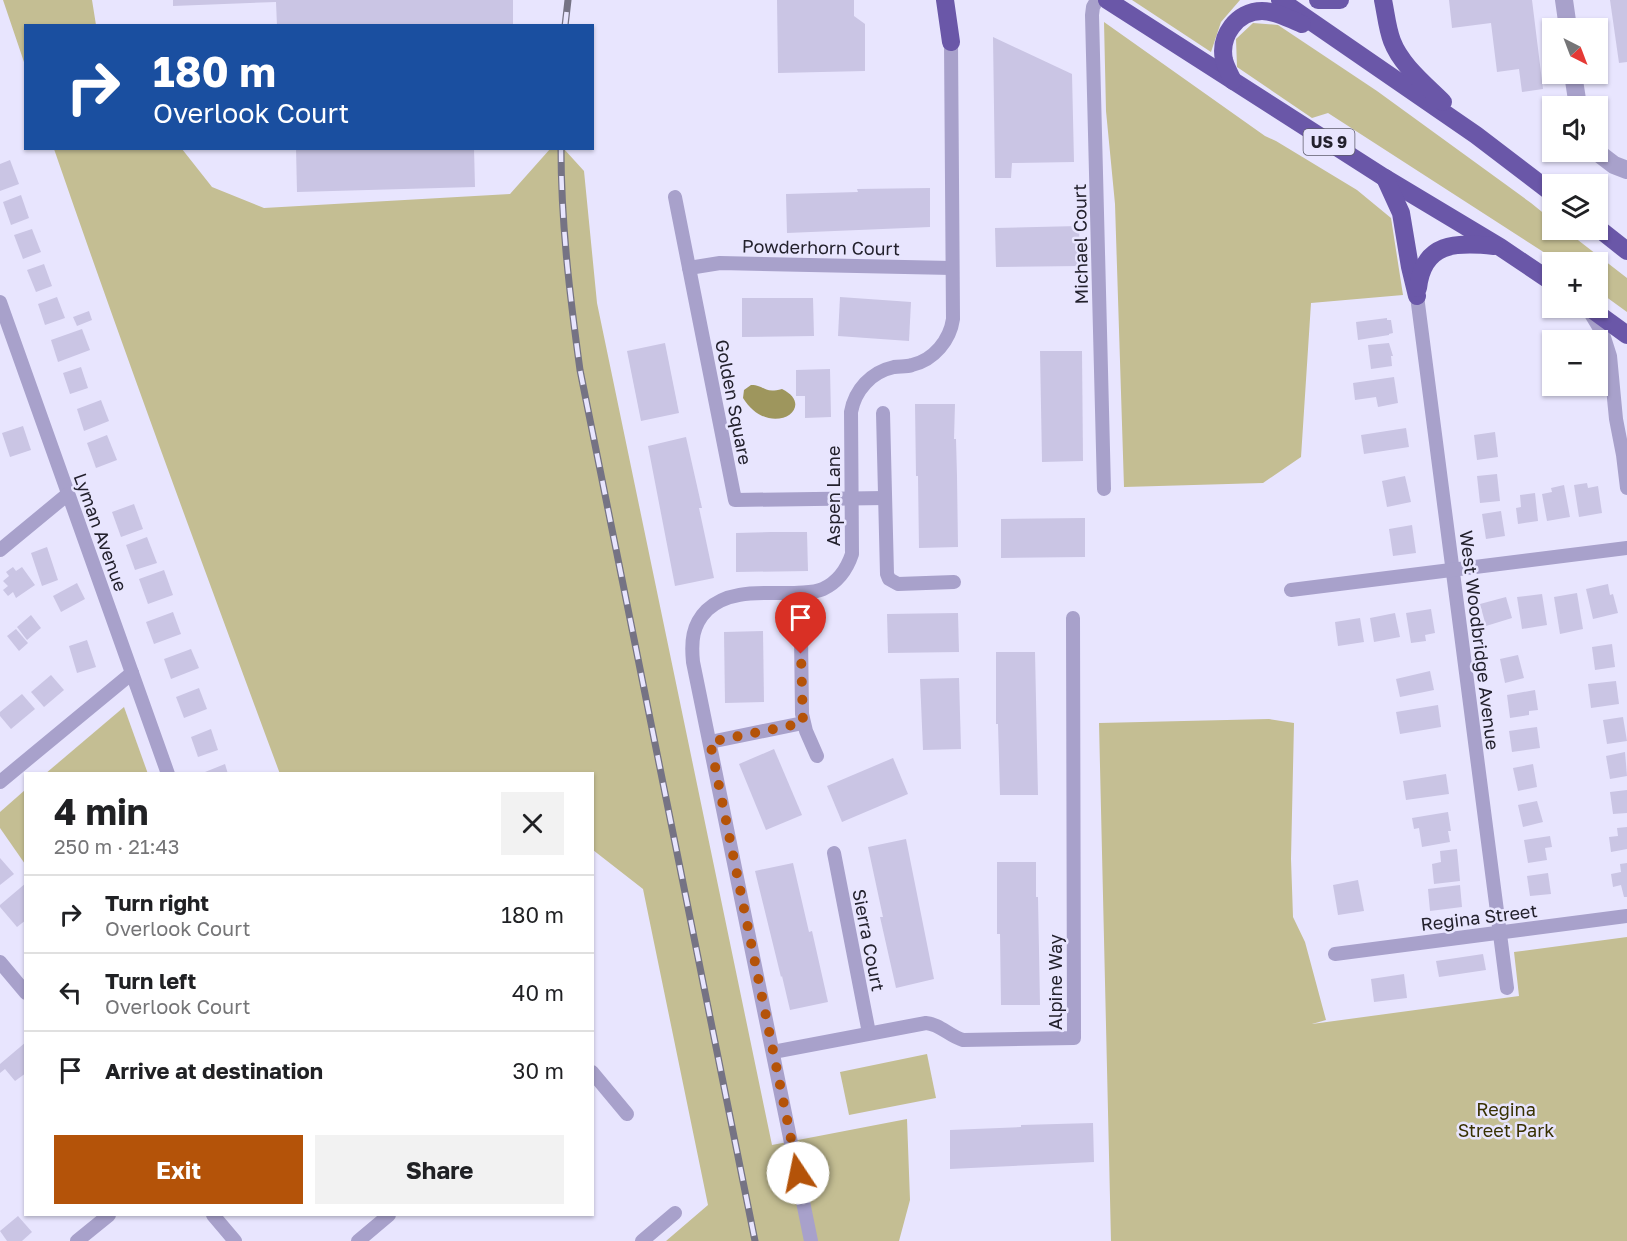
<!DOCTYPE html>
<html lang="en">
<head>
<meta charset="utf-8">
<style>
  body { margin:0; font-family:"Golos Text",sans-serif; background:#f2f2f2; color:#202124; height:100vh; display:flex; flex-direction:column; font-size:22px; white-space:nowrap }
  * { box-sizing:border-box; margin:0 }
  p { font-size:20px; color:#757577 }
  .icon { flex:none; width:33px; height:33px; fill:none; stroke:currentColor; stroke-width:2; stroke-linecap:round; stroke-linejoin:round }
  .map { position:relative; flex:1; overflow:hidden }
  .drawer { position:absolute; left:24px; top:772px; width:570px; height:444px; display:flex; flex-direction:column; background:#fff; border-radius:0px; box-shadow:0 2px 4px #0004 }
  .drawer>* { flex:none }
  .hud { position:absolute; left:24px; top:24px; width:570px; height:126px; border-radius:0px; box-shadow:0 2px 4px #0004; background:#1a4fa0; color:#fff; overflow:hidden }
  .needle { width:39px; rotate:138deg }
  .fabs { position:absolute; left:1542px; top:18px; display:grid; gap:12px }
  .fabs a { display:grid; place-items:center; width:66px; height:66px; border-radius:0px; background:#fff; box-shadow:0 2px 4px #0004; font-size:30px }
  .pin { position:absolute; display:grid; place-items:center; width:51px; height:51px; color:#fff; margin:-62px -26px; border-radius:50% 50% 50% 0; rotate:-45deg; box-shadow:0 0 6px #0007 }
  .pin .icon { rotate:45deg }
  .me { position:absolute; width:66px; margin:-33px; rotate:349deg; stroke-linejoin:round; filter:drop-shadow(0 0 4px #0008) }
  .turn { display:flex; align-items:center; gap:21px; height:126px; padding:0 30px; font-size:27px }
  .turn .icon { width:78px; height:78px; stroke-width:2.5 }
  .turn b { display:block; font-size:42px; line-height:51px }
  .round { display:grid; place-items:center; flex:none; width:63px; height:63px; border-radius:0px; background:#f2f2f2 }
  .overview { display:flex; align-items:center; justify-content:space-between; height:102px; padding:0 30px }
  h1 { font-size:36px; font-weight:700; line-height:45px }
  .cta { display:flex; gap:12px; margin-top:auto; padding:12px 30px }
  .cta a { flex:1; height:69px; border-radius:0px; background:#b45309; color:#fff; font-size:24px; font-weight:700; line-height:69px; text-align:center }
  .cta a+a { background:#f2f2f2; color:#202124 }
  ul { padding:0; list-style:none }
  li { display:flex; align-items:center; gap:18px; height:78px; padding:0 30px; border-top:2px solid #e0e0e0 }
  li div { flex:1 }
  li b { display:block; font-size:22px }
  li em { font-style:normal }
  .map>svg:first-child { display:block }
</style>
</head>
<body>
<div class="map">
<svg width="1627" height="1241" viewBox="0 0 1627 1241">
  <rect width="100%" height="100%" fill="#e8e5fe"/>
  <!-- green -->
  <g fill="#c4be93">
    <path d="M 3,0 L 92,0 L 96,25 L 26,26 L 25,65 Z"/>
    <path d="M 1132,0 L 1240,0 L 1221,22 L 1211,52 Z"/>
    <path d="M 1104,22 L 1265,136 L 1276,141 L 1357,190 L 1391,218 L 1403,295 L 1311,303 L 1301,457 L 1263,483 L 1124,487 L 1115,204 L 1106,111 Z"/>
    <path d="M 1253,23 L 1278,25 L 1377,91 L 1531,203 L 1552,220 L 1552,230 L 1565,230 L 1627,278 L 1627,312 L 1598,291 L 1598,262 L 1559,262 L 1328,113 L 1312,118 L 1237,67 L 1236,39 Z"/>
    <path d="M 54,149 L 182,149 L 212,187 L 264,208 L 510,194 L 550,149 L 564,149 L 584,171 L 597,303 L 772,1145 L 907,1119 L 910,1200 L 899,1241 L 666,1241 L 708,1205 L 643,889 L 593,850 L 592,774 L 280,774 C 203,566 126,358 54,149 Z"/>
    <path d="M 124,707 L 148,774 L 45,774 Z"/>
    <path d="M 1269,719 L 1294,723 L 1291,859 L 1293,917 L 1305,942 L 1326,1020 L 1312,1024 L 1519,996 L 1514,952 L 1627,937 L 1627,1241 L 1111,1241 L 1099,723 Z"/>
    <path d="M 25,790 L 25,864 L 0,828 L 0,812 Z"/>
    <path d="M 927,1054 L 936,1098 L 849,1115 L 840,1072 Z"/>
  </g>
  <!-- water -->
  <path fill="#9e965d" d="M 751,385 C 765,385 763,394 782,389 C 819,407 770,441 743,398 L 744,390 Z"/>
  <!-- building -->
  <g fill="#cac5e4">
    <path d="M 173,0 L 513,0 L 513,26 L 277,26 L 276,2 L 173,6 Z"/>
    <path d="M 777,0 L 854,0 L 854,16 L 865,24 L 865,71 L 778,73 Z"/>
    <path d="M 1449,0 L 1532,0 L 1543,89 L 1522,92 L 1519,69 L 1497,72 L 1491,23 L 1452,28 Z"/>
    <path d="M 1610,0 L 1627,0 L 1627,62 L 1619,63 Z"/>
    <path d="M 993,37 L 1072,74 L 1074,162 L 1012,163 L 1011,178 L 995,178 Z"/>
    <path d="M 296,148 L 474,148 L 475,187 L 297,192 Z"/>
    <path d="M 10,160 L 19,184 L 0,191 L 0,164 Z"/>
    <path d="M 930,188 L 930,227 L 787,233 L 786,194 L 858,192 L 857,189 Z"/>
    <path d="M 21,195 L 29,218 L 11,225 L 3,202 Z"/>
    <path d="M 1079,226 L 1080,266 L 996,267 L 995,228 Z"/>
    <path d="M 32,229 L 41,252 L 23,259 L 14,235 Z"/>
    <path d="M 44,264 L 52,286 L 36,292 L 27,270 Z"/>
    <path d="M 57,297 L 65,318 L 45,325 L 38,304 Z"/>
    <path d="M 840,297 L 911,302 L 909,341 L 838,336 Z"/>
    <path d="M 742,298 L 813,298 L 814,336 L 742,337 Z"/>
    <path d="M 89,311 L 92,320 L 77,326 L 73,317 Z"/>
    <path d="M 1387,318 L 1387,320 L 1391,320 L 1393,333 L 1389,334 L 1389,335 L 1358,340 L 1356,322 Z"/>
    <path d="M 82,329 L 90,350 L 58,362 L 51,340 Z"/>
    <path d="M 665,343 L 679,413 L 641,421 L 627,351 Z"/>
    <path d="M 1389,343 L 1393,356 L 1391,356 L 1392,366 L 1371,369 L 1368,345 Z"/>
    <path d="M 1040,351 L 1082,351 L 1083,461 L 1042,462 Z"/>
    <path d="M 81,367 L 88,388 L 70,394 L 63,373 Z"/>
    <path d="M 830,369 L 831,417 L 805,418 L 805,396 L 796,396 L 796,370 Z"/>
    <path d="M 1394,377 L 1398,403 L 1378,407 L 1376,397 L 1355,400 L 1353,383 Z"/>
    <path d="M 101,400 L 109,421 L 84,431 L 77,409 Z"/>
    <path d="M 915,404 L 955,404 L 954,439 L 956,439 L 957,476 L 958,547 L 919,548 L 918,476 L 916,476 Z"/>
    <path d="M 23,426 L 31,450 L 10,457 L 2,433 Z"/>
    <path d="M 1406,428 L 1409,447 L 1364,454 L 1361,435 Z"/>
    <path d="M 1495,432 L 1498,457 L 1477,460 L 1474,435 Z"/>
    <path d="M 107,435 L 117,460 L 96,468 L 87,443 Z"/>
    <path d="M 686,437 L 702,508 L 699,508 L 714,578 L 675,586 L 648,446 Z"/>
    <path d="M 1497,474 L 1500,501 L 1480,503 L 1477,476 Z"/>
    <path d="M 1405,476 L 1411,502 L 1387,507 L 1382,481 Z"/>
    <path d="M 1587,483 L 1588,488 L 1598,486 L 1602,513 L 1579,517 L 1574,485 Z"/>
    <path d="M 1564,485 L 1570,517 L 1547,521 L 1542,494 L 1552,492 L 1551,488 Z"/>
    <path d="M 1535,493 L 1538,521 L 1518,524 L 1516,508 L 1521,507 L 1520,495 Z"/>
    <path d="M 134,504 L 143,529 L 121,537 L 112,512 Z"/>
    <path d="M 1501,511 L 1505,536 L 1486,539 L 1482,514 Z"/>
    <path d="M 1085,518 L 1085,557 L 1001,558 L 1001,519 Z"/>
    <path d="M 1412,525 L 1416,553 L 1393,556 L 1389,529 Z"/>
    <path d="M 771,532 L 807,532 L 808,571 L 736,572 L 736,533 Z"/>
    <path d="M 147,537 L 157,563 L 135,570 L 126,545 Z"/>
    <path d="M 47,547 L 58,580 L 42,586 L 31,553 Z"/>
    <path d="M 13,567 L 16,571 L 22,567 L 35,585 L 16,598 L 13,592 L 8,596 L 3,590 L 8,586 L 3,581 L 9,576 L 6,572 Z"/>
    <path d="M 164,570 L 173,595 L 148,604 L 139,579 Z"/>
    <path d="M 77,583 L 85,599 L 61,612 L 53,596 Z"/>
    <path d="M 1608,584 L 1610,595 L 1613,594 L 1618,613 L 1593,619 L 1586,589 Z"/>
    <path d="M 1577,593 L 1583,629 L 1560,634 L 1554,597 Z"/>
    <path d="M 1542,594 L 1547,625 L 1522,629 L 1517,597 Z"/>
    <path d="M 1506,597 L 1512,618 L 1486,626 L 1480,604 Z"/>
    <path d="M 1431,609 L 1435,633 L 1425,635 L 1426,641 L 1411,643 L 1406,613 Z"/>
    <path d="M 173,612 L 181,634 L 154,644 L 146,622 Z"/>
    <path d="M 958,613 L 959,652 L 888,653 L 887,614 Z"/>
    <path d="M 1395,613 L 1400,637 L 1374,642 L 1370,618 Z"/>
    <path d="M 31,615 L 41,628 L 27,640 L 17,627 Z"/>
    <path d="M 1360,618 L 1364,642 L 1338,646 L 1335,622 Z"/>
    <path d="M 16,629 L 28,643 L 19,651 L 7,636 Z"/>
    <path d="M 763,631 L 764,702 L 725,703 L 724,632 Z"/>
    <path d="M 87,640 L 96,667 L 77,673 L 69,646 Z"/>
    <path d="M 1612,644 L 1615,667 L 1595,670 L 1592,647 Z"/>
    <path d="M 191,649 L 199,668 L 171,679 L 164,659 Z"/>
    <path d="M 996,652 L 1035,652 L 1038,795 L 1000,795 L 998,724 L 996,724 Z"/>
    <path d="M 1518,655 L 1524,678 L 1505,683 L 1500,659 Z"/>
    <path d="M 1430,671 L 1434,690 L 1400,697 L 1396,679 Z"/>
    <path d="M 51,675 L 64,690 L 44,707 L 31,692 Z"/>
    <path d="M 959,678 L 961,749 L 923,750 L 920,679 Z"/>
    <path d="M 1616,681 L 1619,704 L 1591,708 L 1588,684 Z"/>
    <path d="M 199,688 L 207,709 L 184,718 L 176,697 Z"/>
    <path d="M 1535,690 L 1538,710 L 1529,711 L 1529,715 L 1510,718 L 1507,695 Z"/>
    <path d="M 22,694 L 35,709 L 11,729 L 0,716 L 0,712 Z"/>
    <path d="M 1438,705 L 1441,727 L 1400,734 L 1396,712 Z"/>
    <path d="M 1623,717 L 1627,741 L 1607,744 L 1603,720 Z"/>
    <path d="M 1537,727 L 1540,748 L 1512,752 L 1509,731 Z"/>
    <path d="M 211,729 L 218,750 L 198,757 L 191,737 Z"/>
    <path d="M 774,749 L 802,815 L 766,830 L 739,764 Z"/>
    <path d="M 1625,752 L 1627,776 L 1610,779 L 1606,756 Z"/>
    <path d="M 893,758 L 908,794 L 842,822 L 827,786 Z"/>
    <path d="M 225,764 L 228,774 L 200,774 Z"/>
    <path d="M 1533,764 L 1537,787 L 1518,791 L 1513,768 Z"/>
    <path d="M 1446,774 L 1449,794 L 1406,800 L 1403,781 Z"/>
    <path d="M 1627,790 L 1627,813 L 1613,814 L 1610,792 Z"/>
    <path d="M 1537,801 L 1543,822 L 1523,827 L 1518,805 Z"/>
    <path d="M 1448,812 L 1451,831 L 1448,831 L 1450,842 L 1422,847 L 1419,828 L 1414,829 L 1412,818 Z"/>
    <path d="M 1627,827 L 1627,849 L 1611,852 L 1609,837 L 1618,836 L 1617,828 Z"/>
    <path d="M 1550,836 L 1552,847 L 1545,848 L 1547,860 L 1528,863 L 1524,840 Z"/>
    <path d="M 906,839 L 934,979 L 896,988 L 880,917 L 883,917 L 868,847 Z"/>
    <path d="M 1457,849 L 1460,881 L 1434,884 L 1432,864 L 1441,862 L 1440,851 Z"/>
    <path d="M 0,858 L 14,874 L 0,885 Z"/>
    <path d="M 997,862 L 1036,862 L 1036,897 L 1038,897 L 1040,1005 L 1001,1005 L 1000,934 L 997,934 Z"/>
    <path d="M 793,863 L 809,932 L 812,931 L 828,1002 L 790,1010 L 782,976 L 781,977 L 755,871 Z"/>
    <path d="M 1627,863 L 1627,897 L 1624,897 L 1621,885 L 1613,887 L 1611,874 L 1621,872 L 1620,864 Z"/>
    <path d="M 1548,873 L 1551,894 L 1530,896 L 1527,876 Z"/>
    <path d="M 1358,880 L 1364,911 L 1338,915 L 1333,885 Z"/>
    <path d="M 26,883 L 26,920 L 17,927 L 0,907 L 0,905 Z"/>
    <path d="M 1460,885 L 1462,907 L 1430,911 L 1428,889 Z"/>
    <path d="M 1483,954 L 1486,970 L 1439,977 L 1436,961 Z"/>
    <path d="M 1404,974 L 1407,998 L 1374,1002 L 1371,979 Z"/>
    <path d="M 26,1042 L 26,1073 L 15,1081 L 5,1069 L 0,1073 L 0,1064 Z"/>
    <path d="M 1093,1123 L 1094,1162 L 950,1169 L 950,1130 L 1021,1127 L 1021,1125 Z"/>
    <path d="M 18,1216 L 32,1232 L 22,1241 L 7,1241 L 0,1231 Z"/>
  </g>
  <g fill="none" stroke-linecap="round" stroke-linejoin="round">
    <!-- minor -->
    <g stroke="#a8a1cb" stroke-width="14">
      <path d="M 1097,0 L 1093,7 L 1092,15 L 1104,489"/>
      <path d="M 675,197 L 735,500 L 885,498"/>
      <path d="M 689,268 L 720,263 L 952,268"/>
      <path d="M 1417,296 L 1507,988"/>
      <path d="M 0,302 L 168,774"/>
      <path d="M 1588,309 L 1603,334 L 1610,356 L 1616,419 L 1623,455 L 1627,488"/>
      <path d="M 883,413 L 887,574 L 889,579 L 898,584 L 954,582"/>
      <path d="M 0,550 L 68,494"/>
      <path d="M 1291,590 L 1627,548"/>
      <path d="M 801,635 L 802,714 L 806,731 L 817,756"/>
      <path d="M 710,742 L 803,723"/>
      <path d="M 0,782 L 132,673"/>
      <path d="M 834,853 L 869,1033"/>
      <path d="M 1335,954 L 1627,916"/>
      <path d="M 0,962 L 26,993"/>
      <path d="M 773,1052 L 926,1023 C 940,1024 949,1036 963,1040 L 1074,1038 L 1073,618"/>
      <path d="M 592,1072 L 627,1114"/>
      <path d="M 213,1215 L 235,1241"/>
      <path d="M 77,1241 L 109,1215"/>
      <path d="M 358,1241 L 389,1215"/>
      <path d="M 642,1241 L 675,1213"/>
      <path d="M 811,1241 L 693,662 C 691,642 692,625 707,610 C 730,588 766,594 795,593 C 805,592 814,593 823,589 C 838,582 847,569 852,554 L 851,412 C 855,390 871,372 894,367 C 900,366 906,367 912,365 C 934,360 950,340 953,319 L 951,42"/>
    </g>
    <!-- tertiary -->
    <g stroke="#a8a1cb" stroke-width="18">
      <path d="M 1564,0 L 1568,28"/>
      <path d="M 1573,74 L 1578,106"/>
      <path d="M 1597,152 L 1614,165 L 1627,170"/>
    </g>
    <!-- trunk -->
    <g stroke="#6a57a8" stroke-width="18">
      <path d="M 945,0 L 951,42"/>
      <path d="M 1107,0 L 1385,178 L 1500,247 L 1552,282"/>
      <path d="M 1280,0 L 1476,135 L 1552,193"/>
      <path d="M 1318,0 L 1340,0"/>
      <path d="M 1383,0 C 1386,14 1387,28 1392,41 C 1401,65 1425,84 1443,102"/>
      <path d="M 1233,81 C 1230,74 1226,68 1224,60 C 1219,36 1237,11 1262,11 C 1276,11 1289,19 1302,24"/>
      <path d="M 1385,178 L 1401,213 L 1410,267 L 1417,296"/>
      <path d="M 1598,228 L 1627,251"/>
      <path d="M 1418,288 C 1423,242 1456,242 1494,246"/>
      <path d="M 1590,308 L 1627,335"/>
    </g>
    <!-- rail casing -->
    <g stroke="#757384" stroke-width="7">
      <g id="rail">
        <path d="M 565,26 L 568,0"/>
        <path d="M 561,148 C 561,223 570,297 580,370 L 755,1241"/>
      </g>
    </g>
    <!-- rail -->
    <use href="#rail" stroke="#e8e5fe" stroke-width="4.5" stroke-dasharray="14" stroke-linecap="butt"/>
  </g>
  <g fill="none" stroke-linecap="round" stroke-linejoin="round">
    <!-- route -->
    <path stroke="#b45309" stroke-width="10" stroke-dasharray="0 18" d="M 798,1173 L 710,742 L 803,723 L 801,654"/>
  </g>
  <g text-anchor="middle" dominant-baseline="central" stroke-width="5" stroke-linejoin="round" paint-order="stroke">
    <!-- shield labels -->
    <rect fill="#e8e5fe" stroke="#5e5c6c" stroke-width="1.5" x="1303.5" y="129" width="51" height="26" rx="4.5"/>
    <g font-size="16" font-weight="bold" fill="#23212d">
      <text x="1329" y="142">US 9</text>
    </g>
    <!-- street labels -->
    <g font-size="18" fill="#23212d" stroke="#e8e5fe">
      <text transform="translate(1080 244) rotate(-91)">Michael Court</text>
      <text transform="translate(821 247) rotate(1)">Powderhorn Court</text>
      <text transform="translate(734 402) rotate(79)">Golden Square</text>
      <text transform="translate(833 496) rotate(-90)">Aspen Lane</text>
      <text transform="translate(101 532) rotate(70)">Lyman Avenue</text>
      <text transform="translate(1480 640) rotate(83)">West Woodbridge Avenue</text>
      <text transform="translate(1479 917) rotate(-7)">Regina Street</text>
      <text transform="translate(869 940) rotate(79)">Sierra Court</text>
      <text transform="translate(1055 982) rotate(-90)">Alpine Way</text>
    </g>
    <!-- park labels -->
    <g font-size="18" fill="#383101" stroke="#e8e5fe">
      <text x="1506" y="1109">Regina<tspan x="1506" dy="21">Street Park</tspan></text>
    </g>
  </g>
</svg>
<div class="fabs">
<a><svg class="needle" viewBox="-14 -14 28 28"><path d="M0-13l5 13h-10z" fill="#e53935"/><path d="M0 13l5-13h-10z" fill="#757577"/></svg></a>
<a><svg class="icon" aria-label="sound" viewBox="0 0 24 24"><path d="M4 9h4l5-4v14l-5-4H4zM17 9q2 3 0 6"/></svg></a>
<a><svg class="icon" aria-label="layers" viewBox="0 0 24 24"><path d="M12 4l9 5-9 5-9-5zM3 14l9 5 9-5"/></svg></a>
<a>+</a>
<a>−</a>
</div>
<div class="pin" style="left:801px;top:654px;background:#d93025"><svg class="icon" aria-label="arrive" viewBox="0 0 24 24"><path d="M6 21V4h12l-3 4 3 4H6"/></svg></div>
<svg class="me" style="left:798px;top:1173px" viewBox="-20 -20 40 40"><circle r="19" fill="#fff"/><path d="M0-13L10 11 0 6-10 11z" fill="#b45309"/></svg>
<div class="hud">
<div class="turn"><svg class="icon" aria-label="right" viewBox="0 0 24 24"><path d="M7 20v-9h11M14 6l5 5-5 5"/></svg><div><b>180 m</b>Overlook Court</div></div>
</div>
<section class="drawer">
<div class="overview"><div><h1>4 min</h1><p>250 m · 21:43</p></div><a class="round"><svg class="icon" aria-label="close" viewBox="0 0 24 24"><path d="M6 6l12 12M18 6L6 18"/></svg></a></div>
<ul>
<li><svg class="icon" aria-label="right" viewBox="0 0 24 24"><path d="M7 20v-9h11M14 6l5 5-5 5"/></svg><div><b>Turn right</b><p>Overlook Court</p></div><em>180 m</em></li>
<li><svg class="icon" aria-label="left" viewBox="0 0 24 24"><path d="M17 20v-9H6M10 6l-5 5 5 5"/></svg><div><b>Turn left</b><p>Overlook Court</p></div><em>40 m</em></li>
<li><svg class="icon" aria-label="arrive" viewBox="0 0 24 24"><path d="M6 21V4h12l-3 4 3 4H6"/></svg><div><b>Arrive at destination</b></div><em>30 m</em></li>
</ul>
<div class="cta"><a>Exit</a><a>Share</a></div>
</section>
</div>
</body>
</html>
